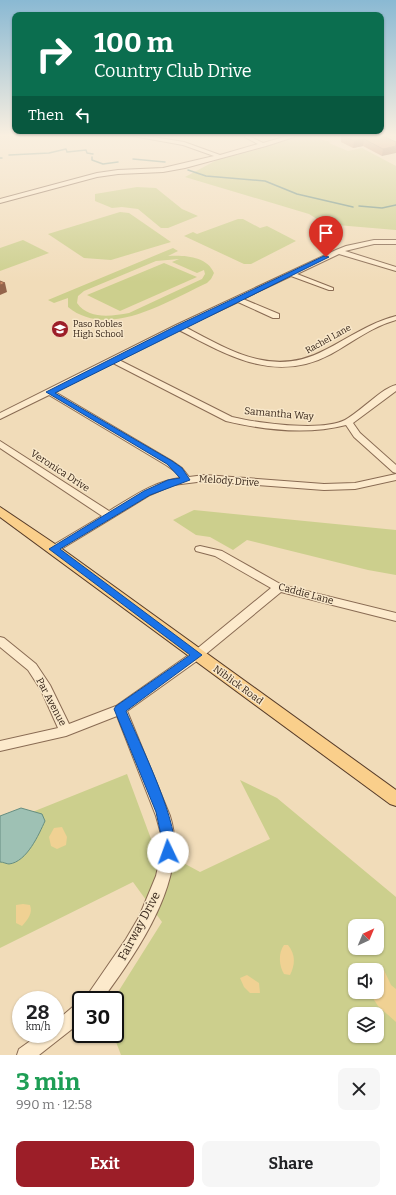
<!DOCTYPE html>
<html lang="en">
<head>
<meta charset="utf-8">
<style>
  body { margin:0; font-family:Bitter,serif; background:#f6f6f6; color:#202124; height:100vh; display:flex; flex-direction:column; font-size:15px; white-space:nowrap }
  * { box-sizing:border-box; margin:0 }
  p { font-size:13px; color:#757577 }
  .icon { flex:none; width:22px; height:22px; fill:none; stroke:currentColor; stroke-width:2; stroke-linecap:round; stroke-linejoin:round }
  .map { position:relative; height:1055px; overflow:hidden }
  .sheet { display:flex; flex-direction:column; background:#fff; flex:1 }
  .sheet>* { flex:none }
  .guide { position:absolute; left:12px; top:12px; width:372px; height:122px; border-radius:8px; box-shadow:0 1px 3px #0004; background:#0b6e4f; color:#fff; overflow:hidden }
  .needle { width:26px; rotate:44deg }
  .tools { position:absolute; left:348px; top:919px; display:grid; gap:8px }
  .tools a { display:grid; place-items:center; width:36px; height:36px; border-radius:8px; background:#fff; box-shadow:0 1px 3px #0004; font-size:20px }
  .speed { position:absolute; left:12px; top:991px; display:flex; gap:8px; font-size:20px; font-weight:700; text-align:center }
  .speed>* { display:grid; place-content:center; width:52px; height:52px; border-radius:50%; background:#fff; box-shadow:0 1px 3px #0004; line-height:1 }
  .speed small { font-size:10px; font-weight:400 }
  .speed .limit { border:2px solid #111; border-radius:6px; background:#fff; color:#111 }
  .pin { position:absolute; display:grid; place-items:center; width:34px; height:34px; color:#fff; margin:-41px -17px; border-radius:50% 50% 50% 0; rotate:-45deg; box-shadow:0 0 4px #0007 }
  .pin .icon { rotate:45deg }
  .me { position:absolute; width:44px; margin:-22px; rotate:357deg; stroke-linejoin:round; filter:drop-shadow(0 0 3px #0008) }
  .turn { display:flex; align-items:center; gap:14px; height:84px; padding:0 16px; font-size:18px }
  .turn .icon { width:52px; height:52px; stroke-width:2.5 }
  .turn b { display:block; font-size:28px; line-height:34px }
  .then { display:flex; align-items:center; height:38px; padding:0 16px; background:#0003; gap:8px; font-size:15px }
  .round { display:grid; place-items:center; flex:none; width:42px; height:42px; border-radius:8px; background:#f6f6f6 }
  .summary { display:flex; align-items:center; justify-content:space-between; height:68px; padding:0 16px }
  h1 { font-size:24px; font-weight:700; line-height:30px; color:#1e9e55 }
  .cta { display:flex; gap:8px; margin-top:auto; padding:8px 16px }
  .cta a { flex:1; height:46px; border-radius:8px; background:#9c1e28; color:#fff; font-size:16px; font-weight:700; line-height:46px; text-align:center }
  .cta a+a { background:#f6f6f6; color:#202124 }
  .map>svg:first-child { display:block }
</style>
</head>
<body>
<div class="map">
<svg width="396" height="1055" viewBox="0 0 396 1055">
  <rect width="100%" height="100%" fill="#f1dcb9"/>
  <!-- green -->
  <g fill="#cccf8d" fill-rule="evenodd">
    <path d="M 304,135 L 331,142 L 329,143 L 348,151 L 362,148 L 396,166 L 396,230 L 325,224 L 309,214 L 185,177 L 228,154 L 295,136 Z"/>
    <path d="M 137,187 L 156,188 L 182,209 L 198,216 L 168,228 L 161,228 L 138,209 L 122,207 L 112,208 L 95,201 L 95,194 Z"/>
    <path d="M 120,212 L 129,213 L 171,242 L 111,260 L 84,258 L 48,234 Z"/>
    <path d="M 238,219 L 243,219 L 260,228 L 267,226 L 296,241 L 251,264 L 244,264 L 184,236 L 193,232 L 197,234 Z"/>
    <path d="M 23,240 L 49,253 L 0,271 L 0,248 Z"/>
    <path d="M 173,248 L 178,251 L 168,256 C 184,255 207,256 214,273 L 211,279 L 207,283 C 168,301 108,340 68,307 L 68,298 L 54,303 L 48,300 ZM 179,259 L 172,262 L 197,273 L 204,270 L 205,274 L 202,279 L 129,313 C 112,316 89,320 77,303 L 78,296 L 84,291 L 156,261 Z"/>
    <path d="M 164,263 L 197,277 L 120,311 L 87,295 Z"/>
    <path d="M 194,510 L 396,530 L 396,575 L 368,570 L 247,540 L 233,550 L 210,537 L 196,535 L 173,520 Z"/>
    <path d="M 127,774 L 154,847 L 200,872 L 270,839 L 240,780 L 277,798 L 396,897 L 396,1055 L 121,1055 L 113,1034 L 115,1034 L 115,1000 L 113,1000 L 162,922 L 133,882 L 0,948 L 0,825 ZM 355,926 L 377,926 L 377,948 L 355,948 ZM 355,970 L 377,970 L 377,992 L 355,992 ZM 355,1014 L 377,1014 L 377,1036 L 355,1036 Z"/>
  </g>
  <!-- sand -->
  <g fill="#f0d193">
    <path d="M 62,827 L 67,837 L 66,845 L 57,849 L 51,846 L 49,837 L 54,828 Z"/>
    <path d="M 23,904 L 30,905 C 33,913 28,919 22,926 L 16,923 L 16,905 Z"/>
    <path d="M 284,945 L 288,945 C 296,955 295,965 290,975 L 284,974 C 279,966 278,953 284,945 Z"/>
    <path d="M 371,964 L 383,968 L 391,985 L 396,989 L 396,1022 L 378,1006 L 369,992 L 377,992 L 377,970 L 363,970 L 362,967 Z"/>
    <path d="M 247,975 L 259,983 L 260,993 L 250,993 L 244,987 L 240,978 Z"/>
  </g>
  <!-- water -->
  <path fill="#9ec1b4" stroke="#668e81" d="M 21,808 L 42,814 L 45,821 C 39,834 27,862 9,864 C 7,864 3,862 0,862 L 0,816 Z"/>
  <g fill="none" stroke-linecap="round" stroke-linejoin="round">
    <!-- stream -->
    <g stroke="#668e81" stroke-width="1.5">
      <path d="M 9,155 L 49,153 L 66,149 L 67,152 L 86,150 L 87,153 L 93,154"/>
      <path d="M 92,157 L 92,160 L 103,164 L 118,162"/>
      <path d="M 0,158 L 2,158"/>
      <path d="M 133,159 L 165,162"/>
      <path d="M 188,170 L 206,176 L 265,181 L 297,194 L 353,207"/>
      <path d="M 359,206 L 382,208 L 396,205"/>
    </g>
    <!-- minor casing -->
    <g stroke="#896b53" stroke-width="2">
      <g id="minor">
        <path d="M 122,134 L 134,134 L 184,142 L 220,155 L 258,144 L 239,134 L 245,134 L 263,143 L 294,134 L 303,134 L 266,146 L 185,168 L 163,172 L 118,174 L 97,177 L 0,203 L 0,199 L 97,173 L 118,170 L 163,168 L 214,156 L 183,145 Z"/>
        <path d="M 374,240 L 396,240 L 396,244 L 374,244 L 345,251 L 396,267 L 396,271 L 339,254 L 297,274 L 333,288 L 333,290 L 329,290 L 291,276 L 243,299 L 279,314 L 279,318 L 273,318 L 238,302 L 185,327 C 231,351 273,378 325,350 C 349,338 369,323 396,316 L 396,320 C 371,327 353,342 331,354 C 275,384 229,356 179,330 L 119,360 L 232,417 C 257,423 322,432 345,420 C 360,412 382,388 396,385 L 396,391 L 353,423 L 360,433 L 396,465 L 396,473 L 393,472 L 354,437 L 346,425 C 308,435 264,430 226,421 L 113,363 L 55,392 L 172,461 L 182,468 L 189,477 L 205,475 L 324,484 L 355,483 L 396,474 L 396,480 L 355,489 L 324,490 L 205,481 L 173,485 L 150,495 L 58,551 L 50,551 L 49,549 L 50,547 L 102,516 L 0,448 L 0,441 L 109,511 C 131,498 154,481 180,478 L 176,472 L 166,465 L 49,395 L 0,419 L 0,413 L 176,325 L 336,250 L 346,246 Z"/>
        <path d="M 200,546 L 222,551 L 282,585 L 396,613 L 396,621 L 281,592 L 201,658 L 127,711 L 170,816 C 190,878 137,952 102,1000 L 84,1000 L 126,939 L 139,917 L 156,876 L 161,854 L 161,834 L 156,816 L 117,716 L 66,736 L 0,751 L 0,741 L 58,728 L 41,690 L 28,670 L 0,647 L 0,637 L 4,638 L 36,664 L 50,685 L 69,724 L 116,706 L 193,652 L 271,588 L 215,556 L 196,551 L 195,549 L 196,547 Z"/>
        <path d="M 81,1003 L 81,1022 L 39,1055 L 17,1055 L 19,1049 L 40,1034 L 55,1034 L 55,1022 L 75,1005 Z"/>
      </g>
    </g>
    <!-- major casing -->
    <g stroke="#553a28" stroke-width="2">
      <path id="major" d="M 0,507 L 58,546 L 396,790 L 396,806 L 390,804 L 0,517 Z"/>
    </g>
    <!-- minor -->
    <use href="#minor" fill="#fceacc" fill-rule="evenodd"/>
    <!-- major -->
    <use href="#major" fill="#facf8b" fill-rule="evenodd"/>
  </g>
  <!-- wall -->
  <path fill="#b57b5c" d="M 341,135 L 396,142 L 382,156 L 363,146 L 353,148 L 341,142 Z"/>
  <!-- shaded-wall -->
  <g fill="#94644b">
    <path d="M 364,139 L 363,146 L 353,148 L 354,141 Z"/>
    <path d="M 396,146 L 396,153 L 382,156 L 383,149 Z"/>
    <path d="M 5,283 L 7,292 L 0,295 L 0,285 Z"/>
  </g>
  <!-- building -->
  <g fill="#d38f6b" stroke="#94644b">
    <path d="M 348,134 L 378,134 L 396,142 L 396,146 L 383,149 L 364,139 L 354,141 L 341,135 Z"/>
    <path d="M 0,281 L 5,283 L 0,285 Z"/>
  </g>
  <!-- sky -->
  <linearGradient id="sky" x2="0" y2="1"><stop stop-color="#8ab9d3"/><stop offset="0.48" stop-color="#f9efe0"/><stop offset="1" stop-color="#f9efe0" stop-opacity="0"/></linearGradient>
  <rect width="396" height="282" fill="url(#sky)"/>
  <!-- route -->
  <path fill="#1a73e8" stroke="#114b97" d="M 324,256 L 329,257 L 55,393 L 172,461 L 182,468 L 190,480 L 150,495 L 60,549 L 202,655 L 126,711 C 137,738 184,831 173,856 L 168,857 L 163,856 L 162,852 L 161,835 L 156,812 L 114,709 L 116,706 L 190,655 L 49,549 L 144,491 L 168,480 L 180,478 L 167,464 L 46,392 L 176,326 Z"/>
  <!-- icons -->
  <defs>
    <g id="school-disc" transform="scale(0.9)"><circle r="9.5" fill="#9c1e28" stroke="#f8e7c9"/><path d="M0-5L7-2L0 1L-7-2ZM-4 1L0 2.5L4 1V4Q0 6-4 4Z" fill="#fff"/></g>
  </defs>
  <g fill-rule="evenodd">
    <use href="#school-disc" x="60" y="329"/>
  </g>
  <g text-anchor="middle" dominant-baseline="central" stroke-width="3" stroke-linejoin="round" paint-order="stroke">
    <!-- far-poi labels -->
    <g font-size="9" fill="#362519" stroke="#f8e7c9" text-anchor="start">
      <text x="73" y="324">Paso Robles<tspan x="73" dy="10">High School</tspan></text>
    </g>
    <!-- far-street labels -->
    <g font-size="9" fill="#362519" stroke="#f8e7c9">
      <text transform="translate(328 339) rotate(-29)">Rachel Lane</text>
    </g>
    <!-- street labels -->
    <g font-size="10" fill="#362519" stroke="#f8e7c9">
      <text transform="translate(279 414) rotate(5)">Samantha Way</text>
      <text transform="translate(60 471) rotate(33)">Veronica Drive</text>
      <text transform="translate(229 481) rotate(4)">Melody Drive</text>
      <text transform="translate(306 594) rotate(15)">Caddie Lane</text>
      <text transform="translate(238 685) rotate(36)">Niblick Road</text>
      <text transform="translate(51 702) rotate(62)">Par Avenue</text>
    </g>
    <!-- near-street labels -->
    <g font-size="12" fill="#362519" stroke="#f8e7c9">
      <text transform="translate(139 926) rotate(-62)">Fairway Drive</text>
    </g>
  </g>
</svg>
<div class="tools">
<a><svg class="needle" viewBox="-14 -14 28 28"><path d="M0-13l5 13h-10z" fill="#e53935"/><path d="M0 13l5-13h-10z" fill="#757577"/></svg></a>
<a><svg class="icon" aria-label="sound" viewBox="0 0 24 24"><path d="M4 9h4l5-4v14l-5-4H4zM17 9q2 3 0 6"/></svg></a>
<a><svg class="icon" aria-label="layers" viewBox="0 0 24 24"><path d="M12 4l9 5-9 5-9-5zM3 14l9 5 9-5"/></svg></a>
</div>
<div class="speed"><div>28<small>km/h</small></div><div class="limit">30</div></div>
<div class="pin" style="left:326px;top:257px;background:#d93025"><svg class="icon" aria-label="arrive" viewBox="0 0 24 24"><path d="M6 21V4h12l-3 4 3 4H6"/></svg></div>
<svg class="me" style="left:168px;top:852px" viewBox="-20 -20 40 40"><circle r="19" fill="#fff"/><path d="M0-13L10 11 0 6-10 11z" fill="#1a73e8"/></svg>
<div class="guide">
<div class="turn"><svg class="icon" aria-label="right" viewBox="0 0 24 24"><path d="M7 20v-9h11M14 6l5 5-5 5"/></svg><div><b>100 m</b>Country Club Drive</div></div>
<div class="then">Then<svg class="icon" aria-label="left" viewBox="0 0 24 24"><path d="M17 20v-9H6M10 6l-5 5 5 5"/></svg></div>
</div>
</div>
<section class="sheet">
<div class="summary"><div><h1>3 min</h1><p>990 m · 12:58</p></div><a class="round"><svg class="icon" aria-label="close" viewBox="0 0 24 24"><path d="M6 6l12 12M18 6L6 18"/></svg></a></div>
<div class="cta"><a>Exit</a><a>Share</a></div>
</section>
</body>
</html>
